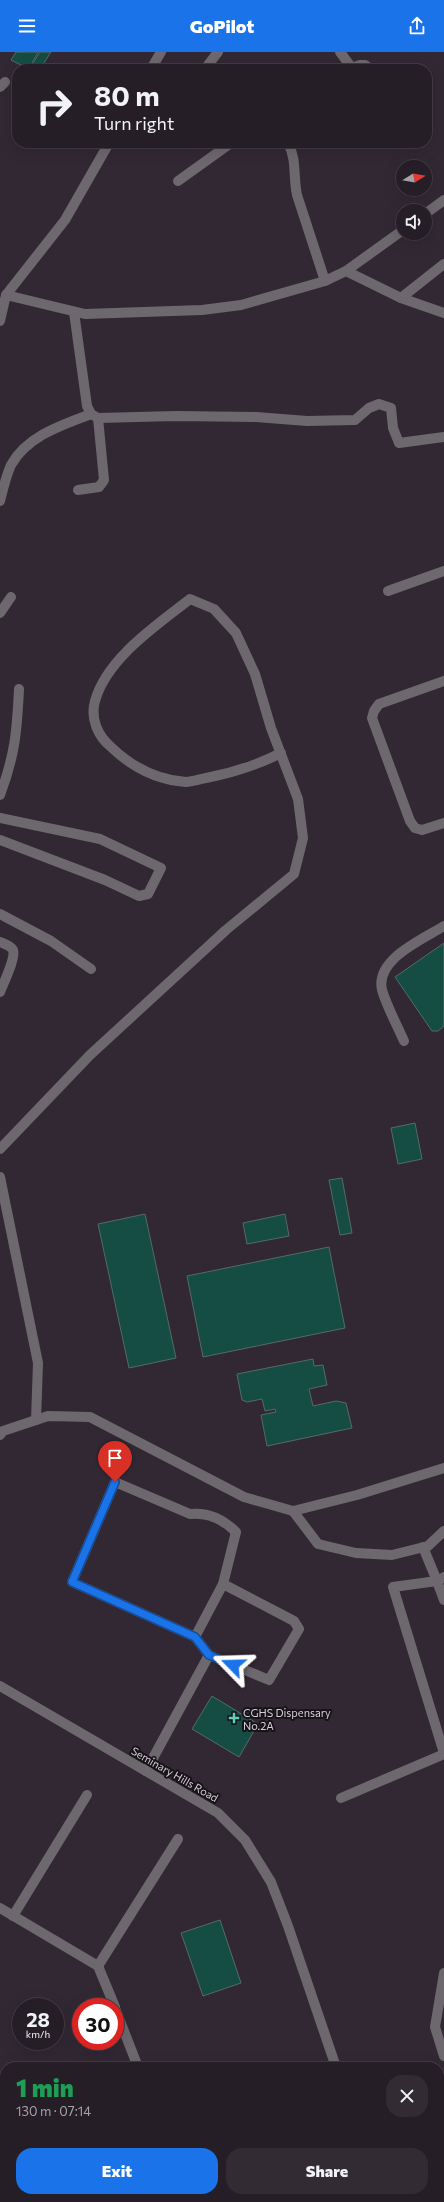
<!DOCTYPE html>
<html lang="en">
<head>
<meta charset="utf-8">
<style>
  body { margin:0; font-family:Commissioner,sans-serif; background:#322b33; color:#f1f3f6; height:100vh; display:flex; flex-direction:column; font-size:15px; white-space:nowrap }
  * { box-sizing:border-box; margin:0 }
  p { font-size:13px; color:#a4a2a7 }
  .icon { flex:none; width:22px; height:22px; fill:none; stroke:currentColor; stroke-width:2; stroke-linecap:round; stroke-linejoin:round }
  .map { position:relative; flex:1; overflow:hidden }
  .side { position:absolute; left:0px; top:2010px; width:444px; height:140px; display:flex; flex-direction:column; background:#261e27; border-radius:16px 16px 0 0; box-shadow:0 4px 16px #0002,0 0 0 1px #423c44 }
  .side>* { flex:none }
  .hud { position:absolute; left:12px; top:12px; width:420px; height:84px; border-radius:16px; box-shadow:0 4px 16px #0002,0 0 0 1px #423c44; background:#261e27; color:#f1f3f6; overflow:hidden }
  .needle { width:26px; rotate:79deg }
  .tools { position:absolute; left:396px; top:108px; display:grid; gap:8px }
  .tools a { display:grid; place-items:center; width:36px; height:36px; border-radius:50%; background:#261e27; box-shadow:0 4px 16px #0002,0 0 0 1px #423c44; font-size:20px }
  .speed { position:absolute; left:12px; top:1946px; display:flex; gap:8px; font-size:20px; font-weight:700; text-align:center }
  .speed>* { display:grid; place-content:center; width:52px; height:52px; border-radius:50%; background:#261e27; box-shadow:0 4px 16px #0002,0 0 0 1px #423c44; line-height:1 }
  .speed small { font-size:10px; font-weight:400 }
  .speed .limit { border:6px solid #d22; background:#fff; color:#111 }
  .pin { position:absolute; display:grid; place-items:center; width:34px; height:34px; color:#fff; margin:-41px -17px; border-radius:50% 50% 50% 0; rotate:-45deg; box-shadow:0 0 4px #0007 }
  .pin .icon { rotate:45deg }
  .me { position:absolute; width:44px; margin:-22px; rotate:292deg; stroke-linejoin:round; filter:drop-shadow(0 0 3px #0008) }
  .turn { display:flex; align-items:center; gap:14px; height:84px; padding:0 16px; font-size:18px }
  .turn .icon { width:52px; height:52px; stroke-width:2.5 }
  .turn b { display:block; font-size:28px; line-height:34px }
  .round { display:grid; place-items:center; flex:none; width:42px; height:42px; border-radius:16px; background:#322b33 }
  .summary { display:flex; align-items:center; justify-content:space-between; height:68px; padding:0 16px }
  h1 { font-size:24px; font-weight:800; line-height:30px; color:#1e9e55 }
  .button { display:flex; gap:8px; margin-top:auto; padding:8px 16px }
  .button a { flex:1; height:46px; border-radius:16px; background:#1a73e8; color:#fff; font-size:16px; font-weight:800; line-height:46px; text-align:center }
  .button a+a { background:#322b33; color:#f1f3f6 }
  header { display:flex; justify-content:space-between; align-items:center; height:52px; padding:0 16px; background:#1a73e8; color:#fff; font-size:18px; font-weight:800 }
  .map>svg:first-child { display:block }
</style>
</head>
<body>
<header><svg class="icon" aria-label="menu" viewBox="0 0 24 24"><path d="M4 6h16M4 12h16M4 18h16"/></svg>GoPilot<svg class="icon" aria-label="share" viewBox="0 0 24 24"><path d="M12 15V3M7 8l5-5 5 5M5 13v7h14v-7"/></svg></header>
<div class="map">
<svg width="444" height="2150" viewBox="0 0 444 2150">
  <rect width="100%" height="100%" fill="#322834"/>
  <!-- building -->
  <g fill="#154d45" stroke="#556a66">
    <path d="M 16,0 L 38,0 L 29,17 L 11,8 Z"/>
    <path d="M 40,0 L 51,0 L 40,17 L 36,17 L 31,14 Z"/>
    <path d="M 444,891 L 444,974 L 438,979 L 432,979 L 395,925 Z"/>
    <path d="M 415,1071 L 422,1107 L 398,1112 L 391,1076 Z"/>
    <path d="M 342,1126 L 352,1181 L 340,1183 L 329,1128 Z"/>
    <path d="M 145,1162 L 176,1306 L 129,1316 L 98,1172 Z"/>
    <path d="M 285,1162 L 289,1184 L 247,1192 L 243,1171 Z"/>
    <path d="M 329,1195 L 345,1276 L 203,1305 L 187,1224 Z"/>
    <path d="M 313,1307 L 314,1314 L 323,1313 L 327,1333 L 309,1337 L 313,1354 L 336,1349 L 346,1351 L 352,1376 L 267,1394 L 261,1363 L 276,1360 L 275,1357 L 265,1359 L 262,1347 L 247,1350 L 242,1348 L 237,1322 Z"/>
    <path d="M 212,1644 L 258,1672 L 239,1705 L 192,1677 Z"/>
    <path d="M 220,1868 L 241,1931 L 203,1944 L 181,1881 Z"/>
  </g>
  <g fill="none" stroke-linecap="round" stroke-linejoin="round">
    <!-- minor -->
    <g stroke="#6d686e" stroke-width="10">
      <path d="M 340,0 L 352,16"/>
      <path d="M 151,17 L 161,0"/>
      <path d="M 205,17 L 218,0"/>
      <path d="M 350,17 L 360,13 L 365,13 L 370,17"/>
      <path d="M 0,35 L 5,30"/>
      <path d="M 288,91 C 297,107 293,125 297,143 L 325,229"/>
      <path d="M 178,129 L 231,91"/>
      <path d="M 425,162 L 444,148"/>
      <path d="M 346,219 L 401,246 L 444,261"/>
      <path d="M 6,243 L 85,262 L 202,258 L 241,253 L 325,229 L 346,219 L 403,178"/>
      <path d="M 401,246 L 444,212"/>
      <path d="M 74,260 L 87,354 L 91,362 L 98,366 L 176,364 L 256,365 L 307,369 L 355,368 L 369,356 L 379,352 L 391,356 L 393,376 L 399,391 L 444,385"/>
      <path d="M 0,269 L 6,243 L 65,168 L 109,91"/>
      <path d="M 78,438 L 99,435 L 104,428 L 98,366"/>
      <path d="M 0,449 C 3,437 6,424 11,413 C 27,384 62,373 91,362"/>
      <path d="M 388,539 L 444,519"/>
      <path d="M 0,561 L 11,545"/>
      <path d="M 444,629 L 379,652 L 374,659 L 372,666 L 410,769 L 415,776 L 422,778 L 444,771"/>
      <path d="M 0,743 C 15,703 17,679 19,637"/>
      <path d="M 0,766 L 100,787 L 161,816 L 148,842 L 139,844 L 105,828 L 0,788"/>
      <path d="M 0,862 L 51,889 L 91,917"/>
      <path d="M 0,890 C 5,892 10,893 13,898 C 16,906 3,932 0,940"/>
      <path d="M 404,989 C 397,973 387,955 382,938 C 375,907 422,888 444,874"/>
      <path d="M 0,1097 L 90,1003 L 226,878 L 294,822 L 303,786 L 298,747 L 271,676 L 255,622 L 236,581 L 214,557 L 190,547 C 157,573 107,606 95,649 C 90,667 98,684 111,695 C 132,715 156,728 186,730 C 192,730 200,727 206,726 C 233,721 257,713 281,701"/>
      <path d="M 0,1125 L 38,1311 L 36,1368"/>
      <path d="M 0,1383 L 3,1379 L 48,1364 L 90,1365 L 244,1445 L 293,1459 L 357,1443 L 444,1416"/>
      <path d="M 293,1459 L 318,1492 L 356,1501 L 392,1503 L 428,1494 L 444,1479"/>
      <path d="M 423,1495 L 437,1529 L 393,1535 L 444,1701"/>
      <path d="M 444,1525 L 437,1529 L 444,1548"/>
      <path d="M 195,1585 L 72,1530 L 115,1430 L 190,1462 C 209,1460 223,1467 236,1480 L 223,1532"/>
      <path d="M 0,1634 L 218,1761 L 245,1788 L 271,1830 L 288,1874 L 336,2015"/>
      <path d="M 146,1719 L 209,1603 L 269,1628 L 299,1577 L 294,1569 L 223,1532 L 195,1585 L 209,1603"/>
      <path d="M 341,1746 L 444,1702"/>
      <path d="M 0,1856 L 98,1914 L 115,1955"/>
      <path d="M 13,1864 L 87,1743"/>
      <path d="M 98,1914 L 178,1787"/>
      <path d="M 444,1921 L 435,1975 L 444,2004"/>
      <path d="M 115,1956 L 138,2015"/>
      <path d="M 439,2033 L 444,2032"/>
      <path d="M 439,2097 L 444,2095"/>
      <path d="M 0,2098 L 5,2096"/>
      <path d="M 380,2145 L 381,2150"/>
    </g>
  </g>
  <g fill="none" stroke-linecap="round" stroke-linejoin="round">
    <!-- route casing -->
    <g stroke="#114b97" stroke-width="10">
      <path id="route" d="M 115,1430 L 72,1530 L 195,1585 L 209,1603 L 233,1613"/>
    </g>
    <!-- route -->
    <use href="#route" stroke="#1a73e8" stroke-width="7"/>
  </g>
  <!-- markers -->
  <path fill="#5bcebb" stroke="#171218" stroke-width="1.5" d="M232 1660h4v4h4v4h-4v4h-4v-4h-4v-4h4z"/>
  <g text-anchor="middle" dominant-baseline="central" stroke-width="4" stroke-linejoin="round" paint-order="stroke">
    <!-- poi labels -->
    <g font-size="11" fill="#d6cfd7" stroke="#171218" text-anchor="start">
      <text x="243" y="1660">CGHS Dispensary<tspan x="243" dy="13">No.2A</tspan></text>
    </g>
    <!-- street labels -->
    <g font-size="11" fill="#d6cfd7" stroke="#171218">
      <text transform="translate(175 1722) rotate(30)">Seminary Hills Road</text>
    </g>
  </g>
</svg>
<div class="tools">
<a><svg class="needle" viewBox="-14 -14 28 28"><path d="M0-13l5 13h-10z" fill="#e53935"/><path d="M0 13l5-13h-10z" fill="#a4a2a7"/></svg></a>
<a><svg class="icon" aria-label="sound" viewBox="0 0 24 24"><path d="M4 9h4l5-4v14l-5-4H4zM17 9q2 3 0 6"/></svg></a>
</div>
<div class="speed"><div>28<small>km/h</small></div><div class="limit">30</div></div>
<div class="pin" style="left:115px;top:1430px;background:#d93025"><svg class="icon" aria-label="arrive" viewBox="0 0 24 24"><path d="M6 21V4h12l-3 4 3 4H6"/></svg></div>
<svg class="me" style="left:233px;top:1613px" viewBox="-20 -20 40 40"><path d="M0-17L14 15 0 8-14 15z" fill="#1a73e8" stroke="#fff" stroke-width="4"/></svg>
<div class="hud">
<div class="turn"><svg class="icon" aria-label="right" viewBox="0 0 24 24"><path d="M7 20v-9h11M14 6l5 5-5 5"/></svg><div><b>80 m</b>Turn right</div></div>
</div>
<section class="side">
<div class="summary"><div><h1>1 min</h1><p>130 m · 07:14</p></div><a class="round"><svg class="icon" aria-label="close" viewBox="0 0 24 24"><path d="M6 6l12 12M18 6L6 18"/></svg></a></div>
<div class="button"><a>Exit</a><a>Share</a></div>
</section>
</div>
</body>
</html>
